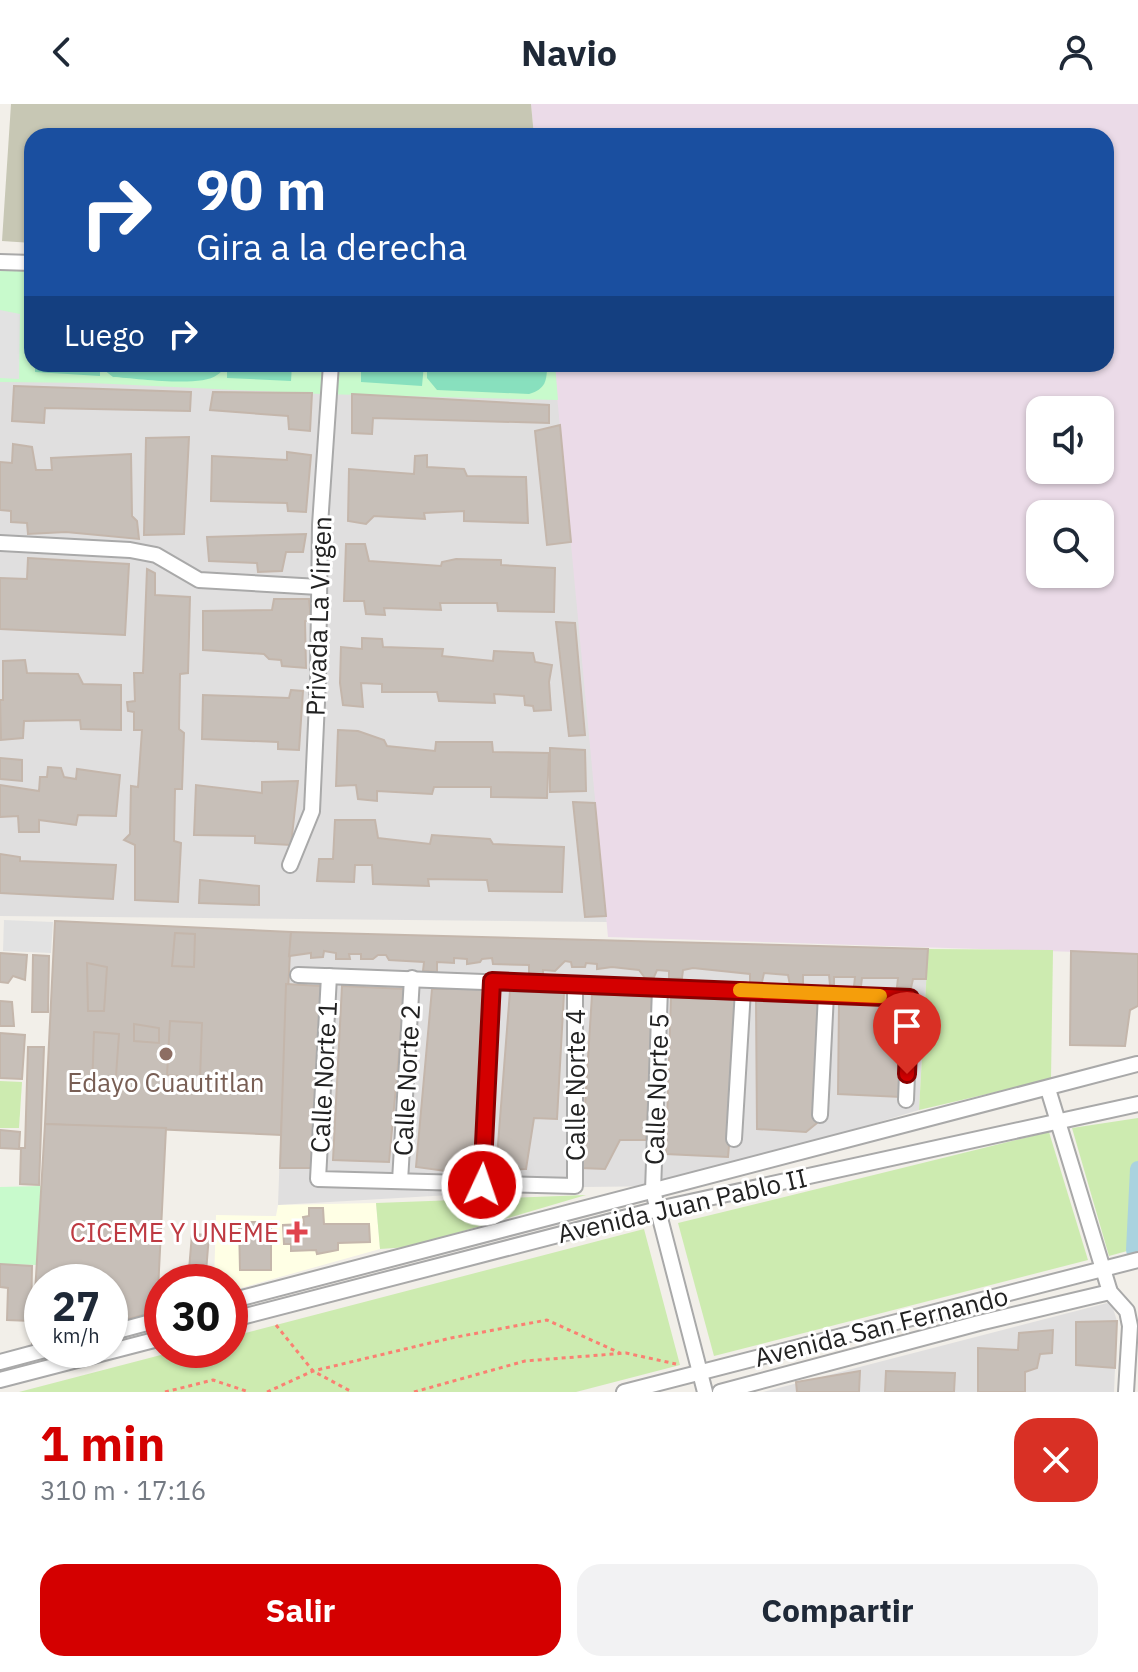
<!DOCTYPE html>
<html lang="es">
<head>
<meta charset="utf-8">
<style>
  body { margin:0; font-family:"IBM Plex Sans",sans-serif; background:#f2f2f3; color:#1f2937; height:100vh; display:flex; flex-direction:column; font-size:30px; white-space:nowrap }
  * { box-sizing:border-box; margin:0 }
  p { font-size:26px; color:#747a83 }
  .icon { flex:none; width:44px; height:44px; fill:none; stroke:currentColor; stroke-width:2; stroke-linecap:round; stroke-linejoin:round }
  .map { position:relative; height:1288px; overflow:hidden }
  .side { display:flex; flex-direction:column; background:#fff; flex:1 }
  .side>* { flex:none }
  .top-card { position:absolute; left:24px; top:24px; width:1090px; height:244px; border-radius:24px; box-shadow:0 2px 6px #0004; background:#1a4fa0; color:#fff; overflow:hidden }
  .tools { position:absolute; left:1026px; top:292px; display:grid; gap:16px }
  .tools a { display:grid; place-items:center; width:88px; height:88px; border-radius:16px; background:#fff; box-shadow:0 2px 6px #0004; font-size:40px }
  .speed { position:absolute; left:24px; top:1160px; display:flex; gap:16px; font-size:40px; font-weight:700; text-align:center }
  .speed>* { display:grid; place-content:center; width:104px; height:104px; border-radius:50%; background:#fff; box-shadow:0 2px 6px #0004; line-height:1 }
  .speed small { font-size:20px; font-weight:400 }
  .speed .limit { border:12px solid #d22; background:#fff; color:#111 }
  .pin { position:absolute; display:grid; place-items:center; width:68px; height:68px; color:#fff; margin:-82px -34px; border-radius:50% 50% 50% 0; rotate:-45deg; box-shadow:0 0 8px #0007 }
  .pin .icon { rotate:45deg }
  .me { position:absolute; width:88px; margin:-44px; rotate:3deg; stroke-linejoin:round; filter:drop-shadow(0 0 6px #0008) }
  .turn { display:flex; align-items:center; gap:28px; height:168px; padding:0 40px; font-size:36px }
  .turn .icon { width:104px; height:104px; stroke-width:2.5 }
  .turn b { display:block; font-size:56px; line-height:68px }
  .then { display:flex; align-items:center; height:76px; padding:0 40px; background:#0003; gap:16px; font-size:30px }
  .round { display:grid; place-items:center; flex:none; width:84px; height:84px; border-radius:24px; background:#f2f2f3 }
  .head { display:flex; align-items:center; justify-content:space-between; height:136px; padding:0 40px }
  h1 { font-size:48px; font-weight:700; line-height:60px; color:#d40000 }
  .action { display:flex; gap:16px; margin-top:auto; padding:16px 40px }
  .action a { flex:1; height:92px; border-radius:24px; background:#d40000; color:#fff; font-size:32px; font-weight:700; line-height:92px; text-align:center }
  .action a+a { background:#f2f2f3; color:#1f2937 }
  header { display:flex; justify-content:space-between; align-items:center; height:104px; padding:0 40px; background:#fff; font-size:36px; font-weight:700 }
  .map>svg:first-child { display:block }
</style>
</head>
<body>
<header><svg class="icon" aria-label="back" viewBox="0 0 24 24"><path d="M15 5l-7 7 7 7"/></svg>Navio<svg class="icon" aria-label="person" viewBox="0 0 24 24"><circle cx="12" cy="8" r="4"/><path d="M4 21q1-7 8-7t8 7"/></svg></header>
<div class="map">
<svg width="1138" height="1288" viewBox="0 0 1138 1288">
  <rect width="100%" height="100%" fill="#f2efe9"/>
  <!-- residential -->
  <g fill="#e0dfdf">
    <path d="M 0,156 L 32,158 L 32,260 L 555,260 L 607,818 L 0,812 Z"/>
    <path d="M 291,828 L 928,845 L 919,1006 L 668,1082 L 586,1083 L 278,1101 L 286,880 Z"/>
    <path d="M 1111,1198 L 1117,1217 L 1114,1288 L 763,1288 Z"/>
  </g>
  <!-- industrial -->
  <path fill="#ebdbe8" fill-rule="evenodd" d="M 531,0 L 1138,0 L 1138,850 L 608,833 L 554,260 L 1106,260 L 1106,32 L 534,32 ZM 1040,306 L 1100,306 L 1100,366 L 1040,366 ZM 1040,410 L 1100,410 L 1100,470 L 1040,470 Z"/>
  <!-- education -->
  <path fill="#ffffe5" d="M 376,1099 L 380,1145 L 230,1187 L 230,1178 L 214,1178 L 216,1111 L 276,1112 L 278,1101 Z"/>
  <!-- construction -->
  <path fill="#c7c7b4" d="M 11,0 L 531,0 L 534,32 L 32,32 L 32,139 L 2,137 Z"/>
  <!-- grass -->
  <g fill="#cdebb0">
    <path d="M 928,845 L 1053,846 L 1051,975 L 919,1006 Z"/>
    <path d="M 0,977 L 22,978 L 19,1024 L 0,1024 Z"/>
    <path d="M 1138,1014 L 1138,1144 L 1109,1152 L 1072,1024 Z"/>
    <path d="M 1049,1028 L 1088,1156 L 714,1252 L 678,1119 Z"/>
    <path d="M 586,1091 L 409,1143 L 380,1145 L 376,1099 Z"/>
    <path d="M 644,1125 L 680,1261 L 576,1288 L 19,1288 L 180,1246 L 230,1246 L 230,1233 Z"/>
  </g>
  <!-- park -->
  <g fill="#c8facc">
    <path d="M 0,165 L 32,165 L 32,260 L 555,260 L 558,296 L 321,290 L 92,279 L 0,278 Z"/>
    <path d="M 41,1082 L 37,1161 L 0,1160 L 0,1083 Z"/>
  </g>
  <!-- pitch -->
  <g fill="#88e0be">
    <path d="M 35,260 L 100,260 L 100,272 L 35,268 Z"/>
    <path d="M 104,260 L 223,260 C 222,266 223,267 217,271 C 200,284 136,274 113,273 L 104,266 Z"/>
    <path d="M 227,260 L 292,260 L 291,277 L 227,274 Z"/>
    <path d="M 361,260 L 424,260 L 422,282 L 361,278 Z"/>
    <path d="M 427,260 L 547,260 C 547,276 546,285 529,290 L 437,286 L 427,274 Z"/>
  </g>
  <!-- parking -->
  <g fill="#e2e2e2">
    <path d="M 0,206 L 20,210 L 19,275 L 0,274 Z"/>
    <path d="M 4,816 L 53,818 L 51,849 L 3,847 Z"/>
  </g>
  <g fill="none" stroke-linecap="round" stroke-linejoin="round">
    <!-- canal -->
    <path stroke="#aad3df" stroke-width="16" d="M 1134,1146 L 1138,1065"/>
  </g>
  <!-- building -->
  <g fill="#c7bfb8" stroke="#c4b6ab" stroke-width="2">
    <path d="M 14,282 L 191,288 L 190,307 L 45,304 L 44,319 L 12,317 Z"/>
    <path d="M 213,288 L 312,289 L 310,327 L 289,325 L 288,312 L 210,306 Z"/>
    <path d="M 352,290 L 549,301 L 549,319 L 373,314 L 372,330 L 352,329 Z"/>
    <path d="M 560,321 L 571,438 L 547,441 L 535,327 Z"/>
    <path d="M 189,333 L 184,430 L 144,431 L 146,334 Z"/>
    <path d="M 13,340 L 32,343 L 36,366 L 52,366 L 51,354 L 131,350 L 132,412 L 137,417 L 139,435 L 66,428 L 28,430 L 27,419 L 11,418 L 11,407 L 0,406 L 0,358 L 12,359 Z"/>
    <path d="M 287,348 L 311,351 L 306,408 L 288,407 L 287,399 L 211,397 L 212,352 L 287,356 Z"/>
    <path d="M 427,351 L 427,363 L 464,365 L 467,372 L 526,373 L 528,419 L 464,417 L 464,407 L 424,409 L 425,415 L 374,412 L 366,420 L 348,417 L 349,365 L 414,370 L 415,352 Z"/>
    <path d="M 306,430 L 303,448 L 286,448 L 282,467 L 258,468 L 257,459 L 209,457 L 207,433 Z"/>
    <path d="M 346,440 L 365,440 L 369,457 L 441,462 L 442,458 L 456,455 L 501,456 L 501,461 L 555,464 L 554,508 L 498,507 L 497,499 L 440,499 L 441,506 L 384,504 L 385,511 L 366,510 L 364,497 L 344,497 Z"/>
    <path d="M 28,454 L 129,460 L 125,531 L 0,525 L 0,474 L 27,475 Z"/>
    <path d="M 147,465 L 155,469 L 155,491 L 190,493 L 188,569 L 180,570 L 179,625 L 184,629 L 182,685 L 175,685 L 174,737 L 181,739 L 178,798 L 135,796 L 135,741 L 124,736 L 130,730 L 131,682 L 138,683 L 142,626 L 134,626 L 134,608 L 128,607 L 127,598 L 135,597 L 134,569 L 143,569 Z"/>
    <path d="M 274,495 L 309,495 L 311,516 L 305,517 L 306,564 L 282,562 L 281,556 L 269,555 L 264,550 L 203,546 L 203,507 L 272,506 Z"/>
    <path d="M 556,518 L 575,519 L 585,631 L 569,632 Z"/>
    <path d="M 362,534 L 382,535 L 383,543 L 443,545 L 442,552 L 493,557 L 494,547 L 533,549 L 535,558 L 552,561 L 549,578 L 551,606 L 534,607 L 533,602 L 525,601 L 524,592 L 494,590 L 495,599 L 439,597 L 437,588 L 382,588 L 382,580 L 361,579 L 363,603 L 343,601 L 340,579 L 341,543 L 362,545 Z"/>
    <path d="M 25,556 L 27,569 L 78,570 L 83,580 L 121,581 L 121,626 L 81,625 L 80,616 L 24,617 L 23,634 L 1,636 L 0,596 L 3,596 L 3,557 Z"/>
    <path d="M 291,586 L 303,587 L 299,646 L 278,645 L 278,638 L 202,635 L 203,591 L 289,594 Z"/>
    <path d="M 338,626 L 358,627 L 384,636 L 387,642 L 435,647 L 436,638 L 492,638 L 493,648 L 549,649 L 547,694 L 491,693 L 491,683 L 434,683 L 432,690 L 377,687 L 377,697 L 358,695 L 356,681 L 336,682 Z"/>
    <path d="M 550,644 L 585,646 L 586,687 L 550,688 Z"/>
    <path d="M 0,654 L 22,656 L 22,677 L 0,675 Z"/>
    <path d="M 48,663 L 61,664 L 64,673 L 76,675 L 77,665 L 120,671 L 116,712 L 78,711 L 76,721 L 39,716 L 39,728 L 19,728 L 18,712 L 0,713 L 0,681 L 39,687 L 40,673 L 47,673 Z"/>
    <path d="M 298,677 L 291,741 L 255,739 L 255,732 L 194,731 L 196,681 L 262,689 L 262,678 Z"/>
    <path d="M 573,698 L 595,699 L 606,812 L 585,813 Z"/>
    <path d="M 335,716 L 375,716 L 378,734 L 430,740 L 432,731 L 490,735 L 493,740 L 564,743 L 562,788 L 489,787 L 487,776 L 428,775 L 429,782 L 373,780 L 372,761 L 355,761 L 354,778 L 317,777 L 319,755 L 333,755 Z"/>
    <path d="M 0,750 L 20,753 L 20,757 L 116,761 L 113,795 L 0,789 Z"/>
    <path d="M 200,776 L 259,782 L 259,801 L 199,799 Z"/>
    <path d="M 55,817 L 291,828 L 281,1031 L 45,1020 Z"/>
    <path d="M 291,828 L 928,845 L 926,875 L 913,875 L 911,884 L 897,883 L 898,874 L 862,874 L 861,882 L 854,882 L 855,873 L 834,873 L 834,881 L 830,881 L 829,871 L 803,871 L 803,880 L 790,881 L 788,871 L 764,869 L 762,878 L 750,878 L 750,870 L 693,864 L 683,866 L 682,874 L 669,875 L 669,867 L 657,866 L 654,873 L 645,874 L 639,866 L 612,863 L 597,865 L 597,860 L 586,859 L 585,863 L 572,863 L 571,858 L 565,857 L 555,867 L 543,866 L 543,872 L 529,871 L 529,861 L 493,860 L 492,854 L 482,855 L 480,858 L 467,860 L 467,855 L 454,854 L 454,859 L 437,858 L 437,868 L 423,867 L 424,858 L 389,856 L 386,851 L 378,851 L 373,855 L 361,855 L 361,850 L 349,850 L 350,855 L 336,855 L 336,849 L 324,847 L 323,853 L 311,854 L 311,849 L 289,852 Z"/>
    <path d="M 175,829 L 195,830 L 194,863 L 172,862 Z"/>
    <path d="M 1071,847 L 1138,850 L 1138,902 L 1130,906 L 1125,942 L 1070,941 Z"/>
    <path d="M 0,849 L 27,851 L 25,876 L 13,872 L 8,879 L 0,878 Z"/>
    <path d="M 33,851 L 49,852 L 48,908 L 32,908 Z"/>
    <path d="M 87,859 L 107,863 L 104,907 L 88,907 Z"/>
    <path d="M 286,880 L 321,882 L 313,1064 L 280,1064 Z"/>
    <path d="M 342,882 L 405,885 L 389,1058 L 333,1056 Z"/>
    <path d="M 432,885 L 486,885 L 476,1071 L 416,1063 Z"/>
    <path d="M 510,887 L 564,889 L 557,1015 L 534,1014 L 526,1065 L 496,1066 Z"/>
    <path d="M 655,889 L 646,1036 L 620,1036 L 605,1065 L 581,1064 L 592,891 Z"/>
    <path d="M 671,894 L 742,895 L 728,1053 L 666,1050 Z"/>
    <path d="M 756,895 L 826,899 L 817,1019 L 806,1028 L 757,1025 Z"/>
    <path d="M 0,897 L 12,898 L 14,922 L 0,922 Z"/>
    <path d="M 839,898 L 906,905 L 901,993 L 838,990 Z"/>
    <path d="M 170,917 L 202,919 L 200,974 L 167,971 Z"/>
    <path d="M 134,920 L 159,924 L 159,939 L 134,937 Z"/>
    <path d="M 94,928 L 119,930 L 115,986 L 92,984 Z"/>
    <path d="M 0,929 L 25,931 L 22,975 L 0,974 Z"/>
    <path d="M 28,943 L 44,943 L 39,1081 L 20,1080 L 21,1044 L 25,1044 Z"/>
    <path d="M 45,1020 L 166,1024 L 157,1207 L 110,1220 L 110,1178 L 42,1178 L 42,1238 L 32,1240 Z"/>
    <path d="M 0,1026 L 20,1028 L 19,1045 L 0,1044 Z"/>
    <path d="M 309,1104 L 323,1104 L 324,1120 L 369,1120 L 370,1138 L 338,1139 L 338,1146 L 317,1150 L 316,1146 L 291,1147 L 291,1140 L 284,1140 L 283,1121 L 304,1120 L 303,1113 L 309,1112 Z"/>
    <path d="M 239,1118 L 271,1118 L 271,1166 L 240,1166 Z"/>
    <path d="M 192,1130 L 209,1131 L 206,1168 L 189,1166 Z"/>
    <path d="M 0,1160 L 32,1162 L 31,1217 L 7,1216 L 8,1184 L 0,1183 Z"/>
    <path d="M 1117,1217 L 1115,1264 L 1076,1261 L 1076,1218 Z"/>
    <path d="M 1053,1226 L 1052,1249 L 1040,1250 L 1037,1264 L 1025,1268 L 1025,1288 L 978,1288 L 978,1244 L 1018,1246 L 1019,1229 Z"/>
    <path d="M 860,1267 L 859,1288 L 797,1288 L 796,1278 Z"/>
    <path d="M 886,1267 L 955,1269 L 954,1288 L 885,1288 Z"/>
  </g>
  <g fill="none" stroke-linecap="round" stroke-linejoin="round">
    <!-- minor casing -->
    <g stroke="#a9a9a9" stroke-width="18">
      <g id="minor">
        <path d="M 0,158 L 32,159"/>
        <path d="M 0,439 L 130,446 L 156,451 L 199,476 L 319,483"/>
        <path d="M 290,761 L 312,707 L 318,576 L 320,421 L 331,260"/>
        <path d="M 298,871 L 910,894 L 906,996"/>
        <path d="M 329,872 L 318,1075 L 575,1082 L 575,880"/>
        <path d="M 660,884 L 653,1087 L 705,1288"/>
        <path d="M 1048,985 L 1110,1188 L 1127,1207 L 1130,1222 L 1126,1288"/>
        <path d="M 820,1011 L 826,890"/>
        <path d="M 734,1035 L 743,886"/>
        <path d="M 400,1077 L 412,874"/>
        <path d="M 482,1081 L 492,877"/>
        <path d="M 230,1197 L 1137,960"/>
        <path d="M 230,1216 L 658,1105 L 1138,1000"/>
        <path d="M 110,1229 L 162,1215"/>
        <path d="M 0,1258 L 45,1246"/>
        <path d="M 0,1276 L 162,1234"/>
        <path d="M 624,1288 L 1138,1156"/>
        <path d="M 720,1288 L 979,1219 L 1110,1188"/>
      </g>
    </g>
    <!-- path -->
    <g stroke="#fa8072" stroke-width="3" stroke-dasharray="4 4" stroke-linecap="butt">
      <path d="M 276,1221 L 313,1267 L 352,1288"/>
      <path d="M 165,1288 L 213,1276 L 249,1288"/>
      <path d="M 267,1288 L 313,1267 L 451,1234 L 547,1216 L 620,1249"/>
      <path d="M 414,1288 L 525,1257 L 626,1249 L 676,1260"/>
    </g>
    <!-- minor -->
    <use href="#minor" stroke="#fff" stroke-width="14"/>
  </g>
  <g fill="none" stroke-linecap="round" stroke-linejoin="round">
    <!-- route casing -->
    <g stroke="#8a0000" stroke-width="20">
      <path id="route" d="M 482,1081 L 492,877 L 910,894 L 907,970"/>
    </g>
    <!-- route -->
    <use href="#route" stroke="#d40000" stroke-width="14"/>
    <!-- slow -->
    <path stroke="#f59e0b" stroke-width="14" d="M 740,886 L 880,892"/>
  </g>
  <!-- markers -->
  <circle fill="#8d6e63" stroke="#fff" stroke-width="3" cx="166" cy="950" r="8"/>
  <path fill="#e0444e" stroke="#fff" stroke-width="3" d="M293 1116h8v8h8v8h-8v8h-8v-8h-8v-8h8z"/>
  <g text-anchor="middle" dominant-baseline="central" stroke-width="6" stroke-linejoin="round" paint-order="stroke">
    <!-- street labels -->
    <g font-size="26" fill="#222" stroke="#fff">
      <text transform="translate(318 512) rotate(-88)">Privada La Virgen</text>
      <text transform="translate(323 973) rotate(-87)">Calle Norte 1</text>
      <text transform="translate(406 976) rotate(-87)">Calle Norte 2</text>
      <text transform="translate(575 981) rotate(-90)">Calle Norte 4</text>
      <text transform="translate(656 985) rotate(-88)">Calle Norte 5</text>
      <text transform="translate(682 1101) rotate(-13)">Avenida Juan Pablo II</text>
      <text transform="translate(881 1222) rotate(-14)">Avenida San Fernando</text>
    </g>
    <!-- education labels -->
    <g font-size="26" fill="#785e54" stroke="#fff">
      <text x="166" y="978">Edayo Cuautitlan</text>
    </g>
    <!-- health labels -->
    <g font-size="26" fill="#be3a42" stroke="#fff" text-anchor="end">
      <text x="279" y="1128">CICEME Y UNEME</text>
    </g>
  </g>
</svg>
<div class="tools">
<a><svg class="icon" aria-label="sound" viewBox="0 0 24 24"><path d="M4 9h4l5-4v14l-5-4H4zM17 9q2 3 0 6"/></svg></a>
<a><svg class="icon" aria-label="search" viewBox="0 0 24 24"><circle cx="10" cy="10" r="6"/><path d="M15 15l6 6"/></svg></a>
</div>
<div class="speed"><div>27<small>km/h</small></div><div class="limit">30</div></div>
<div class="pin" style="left:907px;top:970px;background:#d93025"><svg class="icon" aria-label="arrive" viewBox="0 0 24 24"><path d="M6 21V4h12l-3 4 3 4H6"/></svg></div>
<svg class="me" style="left:482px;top:1081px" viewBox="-20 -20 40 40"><circle r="17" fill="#d40000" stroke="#fff" stroke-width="3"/><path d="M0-11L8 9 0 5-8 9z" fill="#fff"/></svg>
<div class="top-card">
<div class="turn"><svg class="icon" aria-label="right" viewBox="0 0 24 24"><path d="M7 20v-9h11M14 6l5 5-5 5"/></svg><div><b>90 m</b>Gira a la derecha</div></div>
<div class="then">Luego<svg class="icon" aria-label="right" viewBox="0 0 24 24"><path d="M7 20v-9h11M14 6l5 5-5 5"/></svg></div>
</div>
</div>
<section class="side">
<div class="head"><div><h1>1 min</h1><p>310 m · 17:16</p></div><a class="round" style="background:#d93025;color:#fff"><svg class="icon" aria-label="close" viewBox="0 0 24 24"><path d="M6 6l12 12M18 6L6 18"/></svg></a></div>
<div class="action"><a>Salir</a><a>Compartir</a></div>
</section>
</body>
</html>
